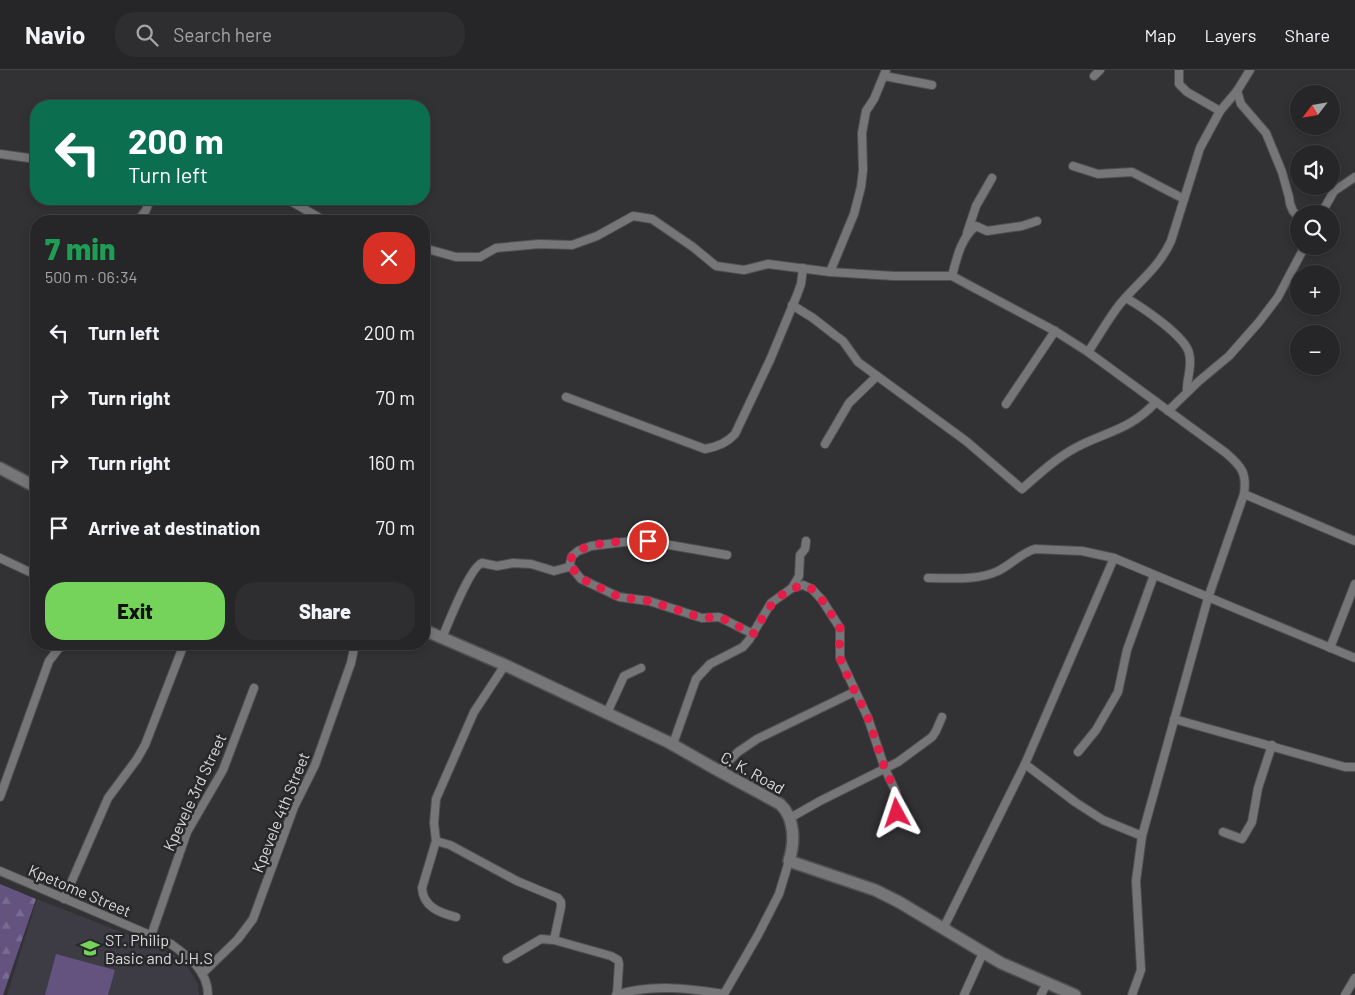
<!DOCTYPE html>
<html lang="en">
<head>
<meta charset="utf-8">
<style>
  body { margin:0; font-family:Barlow,sans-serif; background:#2e2d2f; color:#f1f3f6; height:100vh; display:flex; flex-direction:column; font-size:19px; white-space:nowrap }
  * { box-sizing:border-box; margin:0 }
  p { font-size:16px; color:#a4a5a7 }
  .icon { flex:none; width:28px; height:28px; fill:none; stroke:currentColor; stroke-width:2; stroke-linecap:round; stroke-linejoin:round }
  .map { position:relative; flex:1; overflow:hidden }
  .drawer { position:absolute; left:30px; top:145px; width:400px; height:435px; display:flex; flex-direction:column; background:#262527; border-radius:20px; box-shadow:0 2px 8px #0003,0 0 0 1px #424244 }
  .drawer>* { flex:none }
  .top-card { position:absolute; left:30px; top:30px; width:400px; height:105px; border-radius:20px; box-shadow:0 2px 8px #0003,0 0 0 1px #424244; background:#0b6e4f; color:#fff; overflow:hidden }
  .needle { width:32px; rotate:239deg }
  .tools { position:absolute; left:1290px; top:15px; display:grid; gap:10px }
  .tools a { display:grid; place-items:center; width:50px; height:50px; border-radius:50%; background:#262527; box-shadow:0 2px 8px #0003,0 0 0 1px #424244; font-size:25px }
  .pin { position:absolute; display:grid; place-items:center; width:42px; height:42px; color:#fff; margin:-21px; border:2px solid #fff; border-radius:50%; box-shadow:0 1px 5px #0007 }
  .me { position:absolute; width:55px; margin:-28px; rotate:355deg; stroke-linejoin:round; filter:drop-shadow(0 0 4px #0008) }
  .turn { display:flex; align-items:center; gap:18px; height:105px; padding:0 15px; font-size:22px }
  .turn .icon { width:65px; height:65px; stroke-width:2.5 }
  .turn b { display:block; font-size:35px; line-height:42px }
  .round { display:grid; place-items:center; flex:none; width:52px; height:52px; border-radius:20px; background:#2e2d2f }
  .head { display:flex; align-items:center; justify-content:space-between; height:85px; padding:0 15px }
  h1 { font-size:30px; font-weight:800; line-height:38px; color:#1e9e55 }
  .action { display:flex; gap:10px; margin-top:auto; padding:10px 15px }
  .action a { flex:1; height:58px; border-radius:20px; background:#75d25a; color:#111; font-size:20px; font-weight:800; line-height:58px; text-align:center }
  .action a+a { background:#2e2d2f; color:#f1f3f6 }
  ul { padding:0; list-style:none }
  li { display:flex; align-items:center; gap:15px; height:65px; padding:0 15px }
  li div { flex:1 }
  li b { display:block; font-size:19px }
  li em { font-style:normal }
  header { display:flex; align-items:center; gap:30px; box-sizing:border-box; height:70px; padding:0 25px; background:#262527; border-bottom:1px solid #424244 }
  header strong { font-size:24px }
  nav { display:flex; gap:28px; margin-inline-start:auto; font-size:18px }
  .search { width:350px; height:45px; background:#2e2d2f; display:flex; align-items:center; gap:12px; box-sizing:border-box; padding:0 18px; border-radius:20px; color:#a4a5a7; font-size:19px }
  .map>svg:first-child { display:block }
</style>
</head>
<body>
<header>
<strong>Navio</strong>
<div class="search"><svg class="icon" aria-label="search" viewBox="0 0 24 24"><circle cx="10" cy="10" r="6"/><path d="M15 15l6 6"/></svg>Search here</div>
<nav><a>Map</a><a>Layers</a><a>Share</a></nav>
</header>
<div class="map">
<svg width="1355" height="925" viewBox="0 0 1355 925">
  <defs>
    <pattern id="forest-firs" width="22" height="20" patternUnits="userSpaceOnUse" patternTransform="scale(1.25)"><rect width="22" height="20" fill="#64537f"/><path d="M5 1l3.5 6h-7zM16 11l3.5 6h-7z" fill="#7a6b91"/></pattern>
  </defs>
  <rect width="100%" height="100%" fill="#323134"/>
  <!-- built -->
  <path fill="#3d3b43" d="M 37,829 L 142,870 L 174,885 L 187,896 L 198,914 L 199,925 L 7,925 Z"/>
  <!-- forest -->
  <path fill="url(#forest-firs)" d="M 0,814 L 36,829 L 3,925 L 0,925 Z"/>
  <!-- park -->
  <path fill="#64537f" d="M 56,884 L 115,900 L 108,925 L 45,925 Z"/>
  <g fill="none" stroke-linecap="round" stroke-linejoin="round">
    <!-- street casing -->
    <g stroke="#504f51" stroke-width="10">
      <g id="street">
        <path d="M 1179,0 L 1179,14 L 1187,22 L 1220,41"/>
        <path d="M 884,6 L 932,15"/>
        <path d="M 1094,6 L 1100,0"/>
        <path d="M 1237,21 L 1241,34 L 1266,63 L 1282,102 L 1289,127 L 1290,134 L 1293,141 L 1299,148"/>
        <path d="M 0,84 L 36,89"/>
        <path d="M 1073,96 L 1098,104 L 1132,102 L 1184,129"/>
        <path d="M 287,129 L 325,151"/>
        <path d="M 1321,144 L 1334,121 L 1355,107"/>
        <path d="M 138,151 L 146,140 L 150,129"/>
        <path d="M 967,163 L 976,136 L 992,108"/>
        <path d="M 424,178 L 456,187 L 480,187 L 496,178 L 539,174 L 572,175 L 597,166 L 633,146 L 652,149 L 693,177 L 716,196 L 744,200 L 768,194 L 830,202 L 894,206 L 952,206 L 1055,261 L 1088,282 L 1226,383 C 1242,397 1247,403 1244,424 L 1208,528 L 1142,766 L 1136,811 L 1141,900 L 1132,925"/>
        <path d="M 830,202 L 854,144 L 861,117 L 863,100 L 862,63 L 866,41 L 874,29 L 886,0"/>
        <path d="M 952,206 C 957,187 961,168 976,156 L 987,161 L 1022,156 L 1037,151"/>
        <path d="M 1126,228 C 1142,237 1185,266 1189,283 C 1193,297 1186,309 1187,322"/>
        <path d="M 792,235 L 813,248 L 836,266 L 843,271 L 858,292 L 966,371 L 1022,419 C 1039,404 1056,388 1077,377 C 1108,361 1130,360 1156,332"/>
        <path d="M 1088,282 C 1099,266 1108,249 1120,234 C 1139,211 1158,199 1171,171 L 1200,78 L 1220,41 L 1237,21 L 1250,0"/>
        <path d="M 566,327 L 705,379 C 717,377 727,373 735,364 L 770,290 L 797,225 L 801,214 L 803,198"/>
        <path d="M 1006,334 L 1055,261"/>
        <path d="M 1168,341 L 1199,311 L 1229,286 L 1259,252 L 1278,227 L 1305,176"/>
        <path d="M 825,374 L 849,333 L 877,306"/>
        <path d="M 1244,424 L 1355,471"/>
        <path d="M 0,488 L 36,505"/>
        <path d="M 569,497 L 572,486 L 578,481 L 591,476 L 641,470 L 727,485"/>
        <path d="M 928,508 C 951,508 977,511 998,501 C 1011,495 1021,483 1035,479 L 1082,481 L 1114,488 L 1355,588"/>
        <path d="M 792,518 L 803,515 L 812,519 L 822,530 L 840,558 L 840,588 L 868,648 L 885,699 L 896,722 L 897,752"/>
        <path d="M 442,568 C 448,554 470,497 482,493 L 497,496 L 513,493 L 531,494 L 554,501 L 569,497 L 572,498 L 581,509 L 619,527 L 649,531 L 702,548 L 719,547 L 753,564"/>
        <path d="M 1330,578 L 1355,514"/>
        <path d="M 607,643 L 624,606 L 641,598"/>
        <path d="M 1174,649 L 1345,697 L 1355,697"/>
        <path d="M 673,674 L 696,609 L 710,594 L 743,577 L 749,570 L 771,533 L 792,518 L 799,506 L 800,485 L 805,479 L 806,471"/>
        <path d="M 1078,682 L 1096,660 L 1118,622 L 1127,580 L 1154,505"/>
        <path d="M 1025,694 L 1075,732 L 1103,750 L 1142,766"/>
        <path d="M 719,701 L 738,682 L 757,669 L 854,622"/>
        <path d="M 0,727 L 49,591 L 59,578 L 67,574"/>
        <path d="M 790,748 L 820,731 L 898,692 L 932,667 L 936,661 L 942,647"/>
        <path d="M 1223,762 L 1242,769 L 1252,752 L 1258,718 L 1272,675"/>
        <path d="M 436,771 L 450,775 L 517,811 L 558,828 L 561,832 L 561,837 L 554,870"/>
        <path d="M 0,801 L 171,874 C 189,887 208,901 208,925"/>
        <path d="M 64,829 L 108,728 L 137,689 L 145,675 L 184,574"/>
        <path d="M 456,847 C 440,843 423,837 422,818 L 436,771 L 434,753 L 436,729 L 474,642 L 505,595"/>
        <path d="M 943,859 L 1025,694 L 1114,488"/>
        <path d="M 151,866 L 187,762 L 223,700 L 254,618"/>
        <path d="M 507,889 L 541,869 L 554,870 L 611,886 L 618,890 L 619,894 L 617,924"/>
        <path d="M 202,904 L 238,869 L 253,849 L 294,737 L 315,695 L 351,593 L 355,574"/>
        <path d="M 616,925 C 651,914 688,918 724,924 L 758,865 L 779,824 L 789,791"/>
        <path d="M 964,925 L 983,883"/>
        <path d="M 1041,925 L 1047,913"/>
        <path d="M 1345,925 L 1355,908"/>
      </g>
    </g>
    <!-- secondary casing -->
    <g stroke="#504f51" stroke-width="14">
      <g id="secondary">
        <path d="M 0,398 L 36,417"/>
        <path d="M 424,560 L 505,595 L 668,672 L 719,701 L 780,734 C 795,748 795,772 789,791 L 875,820 L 899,832 L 1001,893 L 1075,925"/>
      </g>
    </g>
    <!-- street -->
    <use href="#street" stroke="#767578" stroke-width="8"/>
    <!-- secondary -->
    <use href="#secondary" stroke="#767578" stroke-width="11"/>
  </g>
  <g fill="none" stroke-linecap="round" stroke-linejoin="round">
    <!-- route -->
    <path stroke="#e11d48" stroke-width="9" stroke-dasharray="0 16.2" d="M 648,471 C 633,470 582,472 573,485 C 570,489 570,493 569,497 L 572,498 L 582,509 L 619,527 L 649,531 L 702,548 L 720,547 L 753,564 C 767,540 775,523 803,515 L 812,519 L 822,530 L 840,558 L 839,584 L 842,595 L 868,648 L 885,699 L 896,722 L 897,743"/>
  </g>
  <!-- icons -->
  <defs>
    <g id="school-bare" transform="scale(1.5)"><path d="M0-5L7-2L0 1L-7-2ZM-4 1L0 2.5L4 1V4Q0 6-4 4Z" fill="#75d25a" stroke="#28282a" stroke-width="2.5" paint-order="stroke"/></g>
  </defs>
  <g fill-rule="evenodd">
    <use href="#school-bare" x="90" y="878"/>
  </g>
  <g text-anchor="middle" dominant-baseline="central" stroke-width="5" stroke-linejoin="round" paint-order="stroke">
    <!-- street labels -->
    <g font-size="16" fill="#dad9db" stroke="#28282a">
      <text transform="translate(753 702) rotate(29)">C. K. Road</text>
      <text transform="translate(194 722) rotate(-65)">Kpevele 3rd Street</text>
      <text transform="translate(280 742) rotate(-68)">Kpevele 4th Street</text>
      <text transform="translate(80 820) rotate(23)">Kpetome Street</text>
    </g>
    <!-- poi labels -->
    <g font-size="16" fill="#dad9db" stroke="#28282a" text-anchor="start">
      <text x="105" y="869">ST. Philip<tspan x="105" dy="18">Basic and J.H.S</tspan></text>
    </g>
  </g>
</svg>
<div class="tools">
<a><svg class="needle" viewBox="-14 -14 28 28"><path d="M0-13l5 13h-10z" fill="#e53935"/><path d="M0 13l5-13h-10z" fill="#a4a5a7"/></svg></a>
<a><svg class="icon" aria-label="sound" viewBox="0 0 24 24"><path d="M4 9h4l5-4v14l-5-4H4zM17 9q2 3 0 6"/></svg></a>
<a><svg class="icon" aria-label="search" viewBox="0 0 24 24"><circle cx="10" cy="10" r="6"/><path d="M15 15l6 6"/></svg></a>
<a>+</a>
<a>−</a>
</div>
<div class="pin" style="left:648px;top:471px;background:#d93025"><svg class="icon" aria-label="arrive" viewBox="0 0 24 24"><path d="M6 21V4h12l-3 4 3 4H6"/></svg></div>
<svg class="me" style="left:897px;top:743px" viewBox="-20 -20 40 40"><path d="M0-17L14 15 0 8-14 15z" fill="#e11d48" stroke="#fff" stroke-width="4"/></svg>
<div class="top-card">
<div class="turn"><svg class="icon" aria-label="left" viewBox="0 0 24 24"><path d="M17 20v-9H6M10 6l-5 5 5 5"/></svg><div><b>200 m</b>Turn left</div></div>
</div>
<section class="drawer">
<div class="head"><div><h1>7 min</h1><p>500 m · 06:34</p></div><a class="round" style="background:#d93025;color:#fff"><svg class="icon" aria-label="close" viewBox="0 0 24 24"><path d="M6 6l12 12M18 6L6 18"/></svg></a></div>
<ul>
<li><svg class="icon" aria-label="left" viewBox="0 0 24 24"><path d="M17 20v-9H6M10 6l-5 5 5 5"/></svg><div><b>Turn left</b></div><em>200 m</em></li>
<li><svg class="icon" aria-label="right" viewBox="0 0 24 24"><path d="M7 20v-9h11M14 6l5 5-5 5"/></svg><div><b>Turn right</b></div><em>70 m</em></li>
<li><svg class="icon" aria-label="right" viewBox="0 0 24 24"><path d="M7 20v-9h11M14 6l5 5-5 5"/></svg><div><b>Turn right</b></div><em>160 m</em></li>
<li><svg class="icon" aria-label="arrive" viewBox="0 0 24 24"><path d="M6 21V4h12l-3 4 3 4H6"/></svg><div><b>Arrive at destination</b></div><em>70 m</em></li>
</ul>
<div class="action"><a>Exit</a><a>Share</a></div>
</section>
</div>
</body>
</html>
